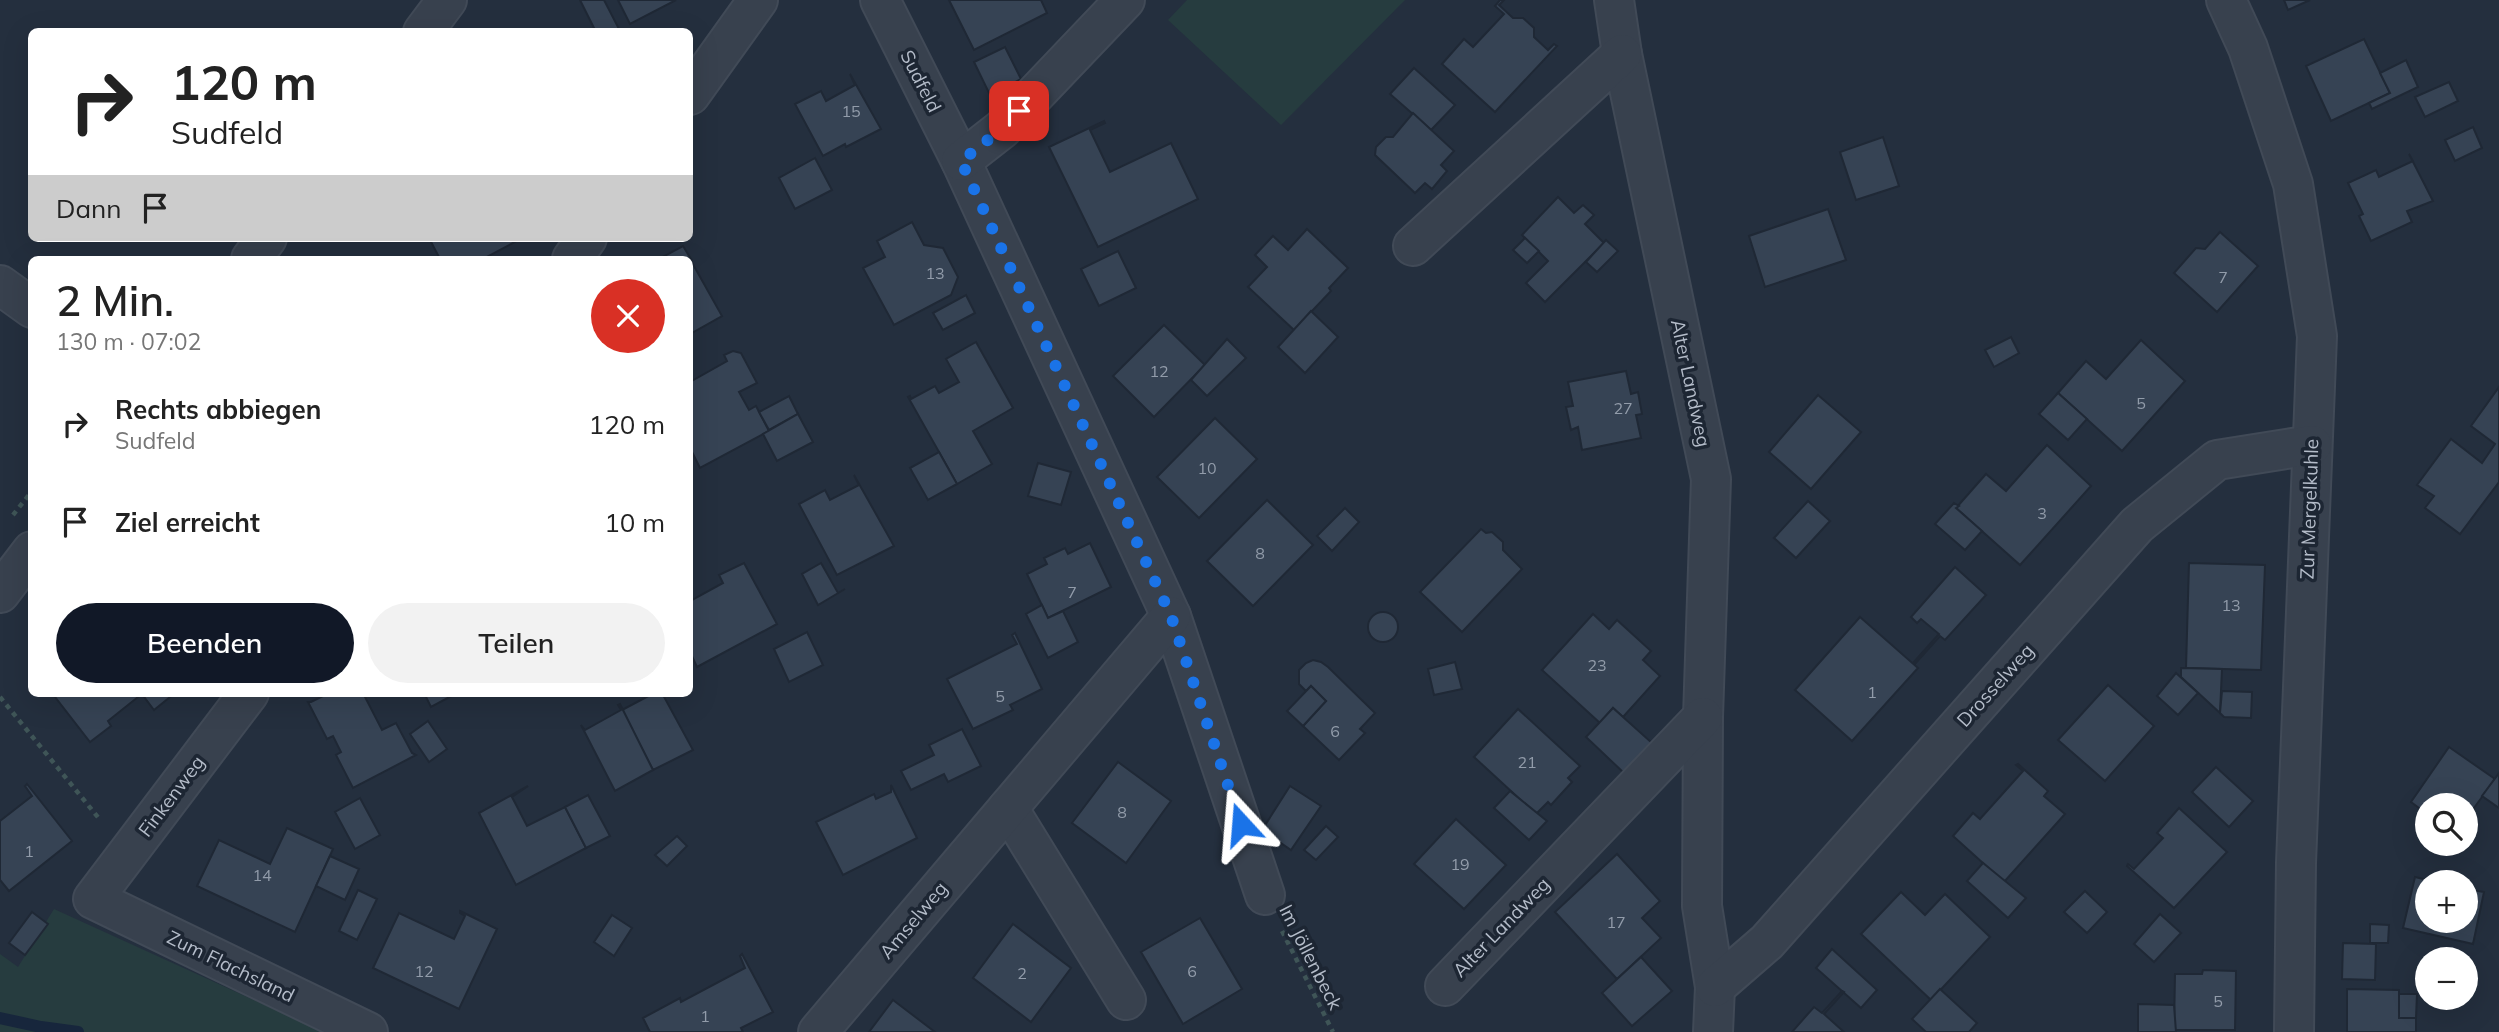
<!DOCTYPE html>
<html lang="de">
<head>
<meta charset="utf-8">
<style>
  body { margin:0; font-family:Mulish,sans-serif; background:#f2f2f2; color:#222; height:100vh; display:flex; flex-direction:column; font-size:26px; white-space:nowrap }
  * { box-sizing:border-box; margin:0 }
  p { font-size:23px; color:#767676 }
  .icon { flex:none; width:38px; height:38px; fill:none; stroke:currentColor; stroke-width:2; stroke-linecap:round; stroke-linejoin:round }
  .map { position:relative; flex:1; overflow:hidden }
  .details { position:absolute; left:28px; top:256px; width:665px; height:441px; display:flex; flex-direction:column; background:#fff; border-radius:10px; box-shadow:0 7px 28px #0002 }
  .details>* { flex:none }
  .hud { position:absolute; left:28px; top:28px; width:665px; height:214px; border-radius:10px; box-shadow:0 7px 28px #0002; background:#fff; color:#222; overflow:hidden }
  .controls { position:absolute; left:2415px; top:793px; display:grid; gap:14px }
  .controls a { display:grid; place-items:center; width:63px; height:63px; border-radius:50%; background:#fff; box-shadow:0 7px 28px #0002; font-size:35px }
  .pin { position:absolute; display:grid; place-items:center; width:60px; height:60px; color:#fff; margin:-30px; border-radius:14px; box-shadow:0 4px 10px #0006 }
  .me { position:absolute; width:77px; margin:-38px; rotate:341deg; stroke-linejoin:round; filter:drop-shadow(0 0 5px #0008) }
  .turn { display:flex; align-items:center; gap:24px; height:147px; padding:0 28px; font-size:32px }
  .turn .icon { width:91px; height:91px; stroke-width:2.5 }
  .turn b { display:block; font-size:49px; line-height:60px }
  .then { display:flex; align-items:center; height:66px; padding:0 28px; background:#0003; gap:14px; font-size:26px }
  .round { display:grid; place-items:center; flex:none; width:74px; height:74px; border-radius:37px; background:#f2f2f2 }
  .overview { display:flex; align-items:center; justify-content:space-between; height:119px; padding:0 28px }
  h1 { font-size:42px; font-weight:600; line-height:52px }
  .button { display:flex; gap:14px; margin-top:auto; padding:14px 28px }
  .button a { flex:1; height:80px; border-radius:42px; background:#111827; color:#fff; font-size:28px; font-weight:600; line-height:80px; text-align:center }
  .button a+a { background:#f2f2f2; color:#222 }
  ul { padding:0; list-style:none }
  li { display:flex; align-items:center; gap:21px; height:98px; padding:0 28px }
  li div { flex:1 }
  li b { display:block; font-size:26px }
  li em { font-style:normal }
  .map>svg:first-child { display:block }
</style>
</head>
<body>
<div class="map">
<svg width="2499" height="1032" viewBox="0 0 2499 1032">
  <rect width="100%" height="100%" fill="#242f3e"/>
  <!-- grass -->
  <g fill="#263c3f">
    <path d="M 1187,0 L 1405,0 L 1281,125 L 1168,20 Z"/>
    <path d="M 54,909 L 324,1032 L 0,1032 L 0,954 L 18,967 Z"/>
  </g>
  <g fill="none" stroke-linecap="round" stroke-linejoin="round">
    <!-- stream -->
    <path stroke="#17263c" stroke-width="12" d="M 0,1018 L 41,1027 L 78,1032"/>
  </g>
  <!-- building -->
  <g fill="#364354" stroke="#1f2835" stroke-width="2">
    <path d="M 580,0 L 604,0 L 619,29 L 615,32 L 596,32 Z"/>
    <path d="M 618,0 L 676,0 L 630,24 Z"/>
    <path d="M 949,0 L 1041,0 L 1047,13 L 974,50 Z"/>
    <path d="M 1500,0 L 1504,0 L 1499,5 L 1513,18 L 1523,18 L 1534,28 L 1534,37 L 1548,50 L 1554,44 L 1557,46 L 1495,112 L 1442,64 L 1464,39 L 1473,47 L 1504,14 L 1495,6 Z"/>
    <path d="M 2284,0 L 2310,0 L 2288,10 Z"/>
    <path d="M 2364,39 L 2390,93 L 2331,121 L 2306,66 Z"/>
    <path d="M 1005,47 L 1021,79 L 990,95 L 974,62 Z"/>
    <path d="M 2406,60 L 2418,87 L 2372,109 L 2369,103 L 2390,93 L 2380,73 Z"/>
    <path d="M 1414,68 L 1455,105 L 1431,130 L 1390,94 Z"/>
    <path d="M 850,74 L 881,129 L 846,147 L 845,144 L 823,156 L 795,104 L 821,91 L 826,101 L 855,85 Z"/>
    <path d="M 2449,82 L 2458,101 L 2425,117 L 2415,97 Z"/>
    <path d="M 1413,113 L 1454,151 L 1441,165 L 1447,171 L 1432,189 L 1425,183 L 1415,193 L 1375,155 L 1376,147 L 1386,137 L 1393,137 Z"/>
    <path d="M 1104,121 L 1105,123 L 1090,130 L 1110,172 L 1171,143 L 1198,199 L 1098,247 L 1049,147 Z"/>
    <path d="M 2473,127 L 2482,148 L 2455,161 L 2445,140 Z"/>
    <path d="M 1883,137 L 1899,186 L 1856,200 L 1840,152 Z"/>
    <path d="M 2409,154 L 2433,201 L 2407,211 L 2412,222 L 2371,241 L 2359,216 L 2363,214 L 2348,183 L 2376,170 L 2379,177 L 2413,161 Z"/>
    <path d="M 815,158 L 832,190 L 795,209 L 779,178 Z"/>
    <path d="M 1558,197 L 1574,213 L 1583,205 L 1594,215 L 1585,224 L 1604,243 L 1545,302 L 1526,283 L 1548,261 L 1522,235 Z"/>
    <path d="M 1828,209 L 1846,260 L 1765,287 L 1749,236 Z"/>
    <path d="M 912,222 L 924,245 L 943,248 L 958,277 L 951,295 L 894,325 L 863,268 L 885,257 L 877,241 Z"/>
    <path d="M 1307,229 L 1348,268 L 1329,288 L 1331,291 L 1294,330 L 1248,287 L 1267,267 L 1255,255 L 1273,236 L 1288,250 Z"/>
    <path d="M 2220,232 L 2258,266 L 2217,312 L 2174,273 L 2196,248 L 2205,249 Z"/>
    <path d="M 429,238 L 512,238 L 515,242 L 483,259 L 440,259 Z"/>
    <path d="M 1525,238 L 1539,251 L 1527,263 L 1513,250 Z"/>
    <path d="M 1606,240 L 1618,251 L 1597,272 L 1586,262 Z"/>
    <path d="M 683,246 L 691,259 L 659,259 Z"/>
    <path d="M 1118,251 L 1136,288 L 1099,306 L 1081,269 Z"/>
    <path d="M 690,259 L 722,316 L 690,334 L 690,267 L 693,265 Z"/>
    <path d="M 966,295 L 975,313 L 943,330 L 933,313 Z"/>
    <path d="M 1311,311 L 1338,337 L 1305,373 L 1278,347 Z"/>
    <path d="M 1164,325 L 1205,365 L 1154,417 L 1113,376 Z"/>
    <path d="M 2011,337 L 2019,353 L 1994,367 L 1985,350 Z"/>
    <path d="M 1227,339 L 1246,358 L 1207,396 L 1191,380 Z"/>
    <path d="M 2141,340 L 2185,381 L 2122,451 L 2058,393 L 2086,361 L 2106,379 Z"/>
    <path d="M 976,342 L 1013,408 L 973,431 L 992,464 L 957,484 L 908,397 L 910,396 L 911,399 L 935,386 L 939,393 L 959,382 L 946,359 Z"/>
    <path d="M 733,351 L 741,353 L 757,383 L 739,392 L 749,410 L 756,406 L 769,431 L 700,468 L 690,448 L 690,382 L 727,361 L 724,355 Z"/>
    <path d="M 1626,371 L 1631,394 L 1638,392 L 1642,414 L 1636,415 L 1641,438 L 1582,450 L 1578,427 L 1571,430 L 1566,407 L 1573,406 L 1568,382 Z"/>
    <path d="M 2499,387 L 2499,482 L 2460,534 L 2425,508 L 2434,496 L 2417,485 L 2451,439 L 2482,463 L 2495,444 L 2471,426 Z"/>
    <path d="M 2058,393 L 2087,419 L 2068,440 L 2039,414 Z"/>
    <path d="M 1818,395 L 1861,432 L 1811,489 L 1769,452 Z"/>
    <path d="M 789,396 L 798,414 L 769,430 L 759,412 Z"/>
    <path d="M 798,414 L 813,442 L 777,461 L 763,434 Z"/>
    <path d="M 1215,418 L 1257,459 L 1199,518 L 1157,477 Z"/>
    <path d="M 2047,445 L 2091,486 L 2020,565 L 1956,508 L 1986,474 L 2006,491 Z"/>
    <path d="M 939,452 L 957,484 L 928,500 L 910,468 Z"/>
    <path d="M 1038,463 L 1071,472 L 1061,505 L 1028,496 Z"/>
    <path d="M 854,475 L 894,546 L 837,575 L 799,504 L 825,490 L 830,500 L 859,485 Z"/>
    <path d="M 1267,500 L 1313,545 L 1253,606 L 1207,561 Z"/>
    <path d="M 1808,501 L 1830,521 L 1796,558 L 1774,538 Z"/>
    <path d="M 1954,503 L 1959,506 L 1956,508 L 1982,531 L 1965,550 L 1935,524 Z"/>
    <path d="M 1345,508 L 1359,522 L 1332,551 L 1317,536 Z"/>
    <path d="M 1481,529 L 1486,533 L 1492,532 L 1503,542 L 1503,550 L 1522,569 L 1462,632 L 1420,592 Z"/>
    <path d="M 1090,543 L 1111,587 L 1048,618 L 1027,574 L 1047,564 L 1044,558 L 1065,548 L 1068,554 Z"/>
    <path d="M 744,563 L 777,624 L 697,667 L 690,652 L 690,601 L 723,583 L 719,575 Z"/>
    <path d="M 821,563 L 838,593 L 845,589 L 818,605 L 802,574 Z"/>
    <path d="M 2189,563 L 2265,565 L 2261,670 L 2186,668 Z"/>
    <path d="M 1955,567 L 1986,595 L 1945,640 L 1940,636 L 1914,665 L 1913,663 L 1939,634 L 1921,619 L 1917,623 L 1911,617 Z"/>
    <path d="M 1042,605 L 1048,618 L 1063,611 L 1078,642 L 1048,658 L 1026,614 Z"/>
    <circle cx="1383" cy="627" r="15"/>
    <path d="M 1593,614 L 1609,629 L 1617,620 L 1651,651 L 1643,660 L 1660,676 L 1623,717 L 1613,708 L 1600,723 L 1542,670 Z"/>
    <path d="M 1860,617 L 1918,668 L 1852,741 L 1795,690 Z"/>
    <path d="M 807,632 L 823,665 L 789,682 L 774,649 Z"/>
    <path d="M 1015,633 L 1042,689 L 1010,705 L 1013,710 L 973,729 L 947,679 L 1017,644 L 1012,635 Z"/>
    <path d="M 1313,660 L 1321,662 L 1328,667 L 1375,713 L 1360,729 L 1365,733 L 1339,760 L 1303,726 L 1326,701 L 1311,686 L 1306,691 L 1299,684 L 1299,670 L 1306,663 Z"/>
    <path d="M 1455,662 L 1462,689 L 1434,695 L 1428,669 Z"/>
    <path d="M 2181,668 L 2222,669 L 2220,713 L 2181,677 Z"/>
    <path d="M 2176,673 L 2198,693 L 2178,715 L 2157,696 Z"/>
    <path d="M 2108,685 L 2154,726 L 2105,781 L 2058,740 Z"/>
    <path d="M 1311,686 L 1326,701 L 1303,726 L 1287,711 Z"/>
    <path d="M 2222,691 L 2252,692 L 2251,718 L 2224,717 L 2220,713 Z"/>
    <path d="M 52,693 L 143,693 L 108,721 L 111,726 L 90,742 Z"/>
    <path d="M 143,693 L 175,693 L 154,710 L 142,694 Z"/>
    <path d="M 329,693 L 363,693 L 382,730 L 396,723 L 412,753 L 416,755 L 353,788 L 336,755 L 341,752 L 333,736 L 327,739 L 308,702 L 311,702 Z"/>
    <path d="M 424,693 L 457,693 L 431,707 Z"/>
    <path d="M 654,693 L 662,693 L 693,750 L 653,770 L 622,710 Z"/>
    <path d="M 620,704 L 653,770 L 615,791 L 581,725 L 585,730 L 621,710 L 618,705 Z"/>
    <path d="M 1613,708 L 1652,743 L 1624,773 L 1586,737 Z"/>
    <path d="M 1518,709 L 1580,766 L 1568,778 L 1572,782 L 1551,805 L 1548,802 L 1536,814 L 1474,757 Z"/>
    <path d="M 428,721 L 447,749 L 429,762 L 410,734 Z"/>
    <path d="M 962,729 L 981,766 L 948,782 L 944,774 L 911,790 L 901,771 L 934,755 L 929,745 Z"/>
    <path d="M 2449,747 L 2495,779 L 2466,819 L 2466,805 L 2427,805 L 2427,814 L 2411,802 Z"/>
    <path d="M 1118,762 L 1171,801 L 1126,863 L 1072,823 Z"/>
    <path d="M 2018,764 L 2048,791 L 2044,796 L 2065,814 L 2004,882 L 1953,836 L 1973,813 L 1980,819 L 2023,771 L 2016,765 Z"/>
    <path d="M 2216,767 L 2253,801 L 2229,827 L 2192,792 Z"/>
    <path d="M 2499,773 L 2499,808 L 2482,796 Z"/>
    <path d="M 27,784 L 72,841 L 9,891 L 0,880 L 0,821 L 32,796 L 25,786 Z"/>
    <path d="M 891,785 L 917,838 L 843,875 L 816,822 L 874,794 L 876,799 L 891,792 Z"/>
    <path d="M 528,786 L 512,797 L 527,826 L 565,807 L 586,848 L 516,885 L 479,813 Z"/>
    <path d="M 1290,786 L 1321,806 L 1291,850 L 1262,830 Z"/>
    <path d="M 1510,791 L 1547,821 L 1529,840 L 1494,808 Z"/>
    <path d="M 588,795 L 610,836 L 586,848 L 565,807 Z"/>
    <path d="M 360,798 L 380,835 L 355,849 L 335,812 Z"/>
    <path d="M 2179,808 L 2227,852 L 2174,908 L 2127,866 L 2128,864 L 2134,869 L 2163,838 L 2157,833 Z"/>
    <path d="M 1456,819 L 1506,865 L 1464,909 L 1414,864 Z"/>
    <path d="M 1326,826 L 1338,837 L 1316,860 L 1304,850 Z"/>
    <path d="M 287,828 L 333,849 L 295,932 L 197,886 L 219,840 L 270,864 Z"/>
    <path d="M 677,836 L 687,846 L 667,866 L 655,855 Z"/>
    <path d="M 1617,854 L 1660,901 L 1642,918 L 1661,938 L 1617,979 L 1555,912 Z"/>
    <path d="M 330,856 L 359,869 L 345,900 L 316,886 Z"/>
    <path d="M 1983,863 L 2026,898 L 2008,918 L 1967,881 Z"/>
    <path d="M 2415,877 L 2436,882 L 2427,882 L 2427,920 L 2466,920 L 2466,889 L 2484,892 L 2473,944 L 2403,928 Z"/>
    <path d="M 358,890 L 377,899 L 357,940 L 339,931 Z"/>
    <path d="M 2085,891 L 2107,912 L 2087,933 L 2064,912 Z"/>
    <path d="M 1901,892 L 1925,915 L 1945,894 L 1990,937 L 1931,1000 L 1861,934 Z"/>
    <path d="M 460,911 L 497,929 L 459,1009 L 373,968 L 399,913 L 454,939 L 465,916 L 460,913 Z"/>
    <path d="M 32,912 L 48,924 L 25,955 L 9,943 Z"/>
    <path d="M 2160,914 L 2181,933 L 2154,962 L 2134,944 Z"/>
    <path d="M 612,915 L 632,928 L 614,956 L 594,942 Z"/>
    <path d="M 1200,918 L 1242,989 L 1183,1024 L 1141,952 Z"/>
    <path d="M 1013,924 L 1071,968 L 1031,1022 L 973,978 Z"/>
    <path d="M 2370,924 L 2389,925 L 2388,943 L 2370,943 Z"/>
    <path d="M 2343,943 L 2376,944 L 2375,980 L 2342,979 Z"/>
    <path d="M 1832,949 L 1877,990 L 1861,1008 L 1816,968 Z"/>
    <path d="M 742,954 L 773,1012 L 741,1028 L 743,1032 L 650,1032 L 643,1018 L 680,998 L 681,1002 L 745,968 L 740,956 Z"/>
    <path d="M 1641,957 L 1672,991 L 1632,1026 L 1602,993 Z"/>
    <path d="M 2203,970 L 2236,971 L 2235,1030 L 2174,1030 L 2175,974 L 2202,974 Z"/>
    <path d="M 1940,989 L 1977,1023 L 1969,1032 L 1926,1032 L 1912,1019 Z"/>
    <path d="M 2347,989 L 2399,990 L 2399,1018 L 2416,1018 L 2416,1032 L 2347,1032 Z"/>
    <path d="M 1842,991 L 1844,992 L 1824,1014 L 1844,1032 L 1792,1032 L 1814,1007 L 1822,1013 Z"/>
    <path d="M 2399,994 L 2417,994 L 2416,1018 L 2399,1018 Z"/>
    <path d="M 893,1000 L 935,1032 L 869,1032 Z"/>
    <path d="M 2138,1004 L 2174,1005 L 2176,1032 L 2138,1032 Z"/>
  </g>
  <g fill="none" stroke-linecap="round" stroke-linejoin="round">
    <!-- minor casing -->
    <g stroke="#414a57" stroke-width="42">
      <g id="minor">
        <path d="M 880,0 L 961,161 L 1171,616 L 1265,895"/>
        <path d="M 1614,0 L 1622,54 L 1711,479 L 1703,717 L 1702,906 L 1715,987 L 1713,1032"/>
        <path d="M 2226,0 L 2248,48 L 2293,184 L 2317,336 L 2296,863 L 2294,1032"/>
        <path d="M 423,32 L 447,0"/>
        <path d="M 690,95 L 758,0"/>
        <path d="M 961,161 L 1002,129 L 1125,0"/>
        <path d="M 1413,246 L 1622,54"/>
        <path d="M 251,259 L 267,238"/>
        <path d="M 572,259 L 587,238"/>
        <path d="M 0,285 L 32,308"/>
        <path d="M 0,593 L 32,551"/>
        <path d="M 249,693 L 93,899 L 368,1032"/>
        <path d="M 1008,808 L 1126,1000"/>
        <path d="M 1445,986 L 1703,717"/>
        <path d="M 1715,987 L 1767,942 L 2137,525 L 2217,460 L 2312,445"/>
        <path d="M 818,1032 L 1171,616"/>
      </g>
    </g>
    <!-- path -->
    <g stroke="#3f5557" stroke-width="4.5" stroke-dasharray="5 5" stroke-linecap="butt">
      <path d="M 13,515 L 32,491"/>
      <path d="M 0,697 L 101,821"/>
      <path d="M 1282,931 L 1333,1032"/>
    </g>
    <!-- minor -->
    <use href="#minor" stroke="#38414e" stroke-width="38"/>
  </g>
  <g fill="none" stroke-linecap="round" stroke-linejoin="round">
    <!-- route -->
    <path stroke="#1a73e8" stroke-width="12" stroke-dasharray="0 21.6" d="M 1019,111 L 1002,129 L 961,161 L 1171,616 L 1241,824"/>
  </g>
  <g text-anchor="middle" dominant-baseline="central" stroke-width="7" stroke-linejoin="round" paint-order="stroke">
    <!-- number labels -->
    <g font-size="16" fill="#929caa">
      <text x="851" y="111">15</text>
      <text x="935" y="273">13</text>
      <text x="2223" y="277">7</text>
      <text x="1159" y="371">12</text>
      <text x="2141" y="403">5</text>
      <text x="1623" y="408">27</text>
      <text x="1207" y="468">10</text>
      <text x="2042" y="513">3</text>
      <text x="1260" y="553">8</text>
      <text x="1072" y="592">7</text>
      <text x="2231" y="605">13</text>
      <text x="1597" y="665">23</text>
      <text x="1872" y="692">1</text>
      <text x="1000" y="696">5</text>
      <text x="1335" y="731">6</text>
      <text x="1527" y="762">21</text>
      <text x="1122" y="812">8</text>
      <text x="29" y="851">1</text>
      <text x="1460" y="864">19</text>
      <text x="262" y="875">14</text>
      <text x="1616" y="922">17</text>
      <text x="424" y="971">12</text>
      <text x="1192" y="971">6</text>
      <text x="1022" y="973">2</text>
      <text x="2218" y="1001">5</text>
      <text x="705" y="1016">1</text>
    </g>
    <!-- street labels -->
    <g font-size="19" fill="#b4bcc9" stroke="#1d2633">
      <text transform="translate(921 81) rotate(63)">Sudfeld</text>
      <text transform="translate(1691 383) rotate(78)">Alter Landweg</text>
      <text transform="translate(2309 509) rotate(-88)">Zur Mergelkuhle</text>
      <text transform="translate(1995 685) rotate(-48)">Drosselweg</text>
      <text transform="translate(171 796) rotate(-53)">Finkenweg</text>
      <text transform="translate(913 920) rotate(-50)">Amselweg</text>
      <text transform="translate(1501 927) rotate(-46)">Alter Landweg</text>
      <text transform="translate(1311 957) rotate(63)">Im Jöllenbeck</text>
      <text transform="translate(231 966) rotate(26)">Zum Flachsland</text>
    </g>
  </g>
</svg>
<div class="controls">
<a><svg class="icon" aria-label="search" viewBox="0 0 24 24"><circle cx="10" cy="10" r="6"/><path d="M15 15l6 6"/></svg></a>
<a>+</a>
<a>−</a>
</div>
<div class="pin" style="left:1019px;top:111px;background:#d93025"><svg class="icon" aria-label="arrive" viewBox="0 0 24 24"><path d="M6 21V4h12l-3 4 3 4H6"/></svg></div>
<svg class="me" style="left:1241px;top:824px" viewBox="-20 -20 40 40"><path d="M0-17L14 15 0 8-14 15z" fill="#1a73e8" stroke="#fff" stroke-width="4"/></svg>
<div class="hud">
<div class="turn"><svg class="icon" aria-label="right" viewBox="0 0 24 24"><path d="M7 20v-9h11M14 6l5 5-5 5"/></svg><div><b>120 m</b>Sudfeld</div></div>
<div class="then">Dann<svg class="icon" aria-label="arrive" viewBox="0 0 24 24"><path d="M6 21V4h12l-3 4 3 4H6"/></svg></div>
</div>
<section class="details">
<div class="overview"><div><h1>2 Min.</h1><p>130 m · 07:02</p></div><a class="round" style="background:#d93025;color:#fff"><svg class="icon" aria-label="close" viewBox="0 0 24 24"><path d="M6 6l12 12M18 6L6 18"/></svg></a></div>
<ul>
<li><svg class="icon" aria-label="right" viewBox="0 0 24 24"><path d="M7 20v-9h11M14 6l5 5-5 5"/></svg><div><b>Rechts abbiegen</b><p>Sudfeld</p></div><em>120 m</em></li>
<li><svg class="icon" aria-label="arrive" viewBox="0 0 24 24"><path d="M6 21V4h12l-3 4 3 4H6"/></svg><div><b>Ziel erreicht</b></div><em>10 m</em></li>
</ul>
<div class="button"><a>Beenden</a><a>Teilen</a></div>
</section>
</div>
</body>
</html>
